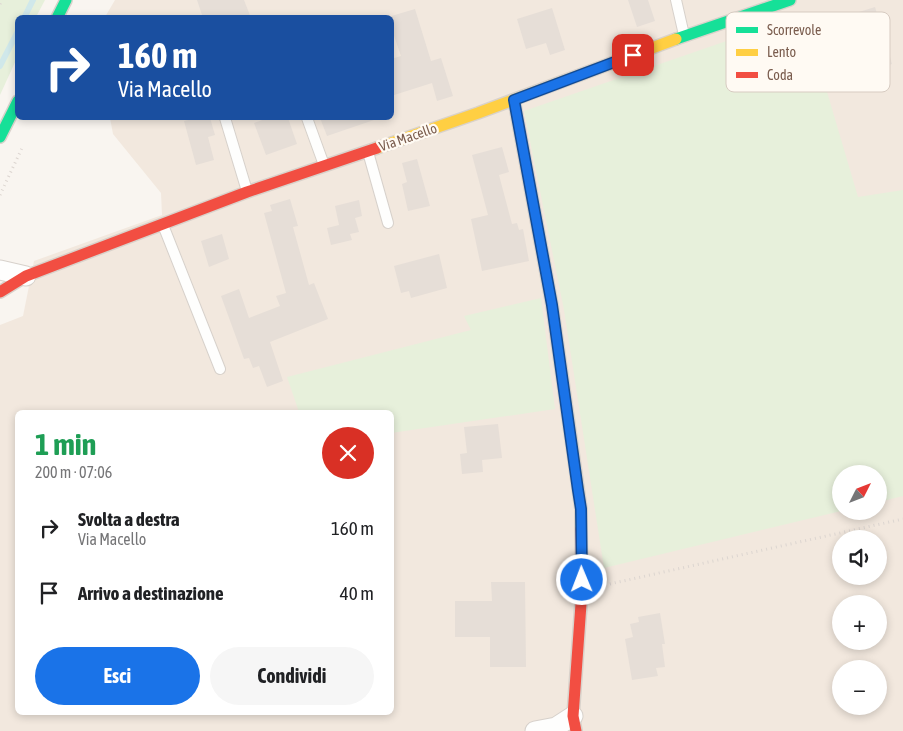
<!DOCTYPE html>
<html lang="it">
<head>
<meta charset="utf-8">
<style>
  body { margin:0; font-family:"Asap Condensed",sans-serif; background:#f6f6f6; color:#202124; height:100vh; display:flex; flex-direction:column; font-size:19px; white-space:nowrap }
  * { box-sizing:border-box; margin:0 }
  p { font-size:16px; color:#757577 }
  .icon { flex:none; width:28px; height:28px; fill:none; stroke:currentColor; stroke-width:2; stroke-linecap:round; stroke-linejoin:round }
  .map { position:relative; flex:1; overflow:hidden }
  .drawer { position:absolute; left:15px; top:410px; width:379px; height:305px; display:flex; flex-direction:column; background:#fff; border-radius:8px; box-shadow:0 2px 8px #0003 }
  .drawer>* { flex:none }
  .hud { position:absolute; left:15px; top:15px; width:379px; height:105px; border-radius:8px; box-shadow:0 2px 8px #0003; background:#1a4fa0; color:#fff; overflow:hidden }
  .needle { width:32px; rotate:48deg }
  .controls { position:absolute; left:832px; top:465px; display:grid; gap:10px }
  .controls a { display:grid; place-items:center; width:55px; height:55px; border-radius:50%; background:#fff; box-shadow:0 2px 8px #0003; font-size:25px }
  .pin { position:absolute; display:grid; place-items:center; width:42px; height:42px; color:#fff; margin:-21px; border-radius:10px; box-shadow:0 2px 8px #0006 }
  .me { position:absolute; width:55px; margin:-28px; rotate:359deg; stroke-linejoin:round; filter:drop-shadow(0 0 4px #0008) }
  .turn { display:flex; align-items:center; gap:18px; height:105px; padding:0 20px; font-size:22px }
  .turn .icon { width:65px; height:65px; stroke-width:2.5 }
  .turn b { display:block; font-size:35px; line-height:42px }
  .round { display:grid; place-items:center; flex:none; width:52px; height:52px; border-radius:26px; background:#f6f6f6 }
  .head { display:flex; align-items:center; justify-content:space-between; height:85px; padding:0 20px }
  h1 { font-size:30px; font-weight:700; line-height:38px; color:#1e9e55 }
  .button { display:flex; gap:10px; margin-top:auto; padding:10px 20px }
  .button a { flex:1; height:58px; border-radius:30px; background:#1a73e8; color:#fff; font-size:20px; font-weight:700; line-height:58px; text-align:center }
  .button a+a { background:#f6f6f6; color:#202124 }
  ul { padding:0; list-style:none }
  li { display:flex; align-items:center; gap:15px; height:65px; padding:0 20px }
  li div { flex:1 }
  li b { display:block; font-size:19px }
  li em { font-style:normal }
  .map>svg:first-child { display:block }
</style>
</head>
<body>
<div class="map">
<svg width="903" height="731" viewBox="0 0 903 731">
  <rect width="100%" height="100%" fill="#f9f5f0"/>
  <!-- residential -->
  <path fill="#f2e8de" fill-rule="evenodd" d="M 115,0 L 903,0 L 903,731 L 0,731 L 0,325 L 23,316 L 34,261 L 162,215 L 161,193 L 113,134 L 110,118 L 391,118 L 391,18 L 105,17 ZM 18,412 L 391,412 L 391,712 L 18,712 ZM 841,474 L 879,474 L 879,511 L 841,511 ZM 841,539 L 879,539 L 879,576 L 841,576 ZM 841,604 L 879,604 L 879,641 L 841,641 ZM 841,669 L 879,669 L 879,706 L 841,706 Z"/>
  <!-- green -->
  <g fill="#e7f0db">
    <path d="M 0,0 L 45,0 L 36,17 L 18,18 L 17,58 L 0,95 Z"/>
    <path d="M 807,24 L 858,197 L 903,190 L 903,496 L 879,502 L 879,474 L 841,474 L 841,511 L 604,568 L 564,310 L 524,111 L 764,28 L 768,37 Z"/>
    <path d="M 541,298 L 555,409 L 391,433 L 391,412 L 299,412 L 287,377 L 471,330 L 464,316 Z"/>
  </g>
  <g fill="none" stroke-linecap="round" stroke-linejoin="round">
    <!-- stream -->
    <g stroke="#d0e8ea" stroke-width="6">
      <path d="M 24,18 L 33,0"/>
      <path d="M 0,66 L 18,31"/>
    </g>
  </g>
  <!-- building -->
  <g fill="#e6ded7">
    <path d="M 197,0 L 244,0 L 251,18 L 203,18 Z"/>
    <path d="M 628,0 L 648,0 L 655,21 L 637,27 Z"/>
    <path d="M 875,7 L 892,64 L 876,69 L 859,12 Z"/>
    <path d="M 552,8 L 565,50 L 550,55 L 546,43 L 526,49 L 517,19 Z"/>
    <path d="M 415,9 L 431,61 L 441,58 L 453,96 L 437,101 L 432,83 L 391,96 L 391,59 L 401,56 L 391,27 L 391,18 L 388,17 Z"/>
    <path d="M 197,118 L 210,118 L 215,135 L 208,137 L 214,160 L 196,165 L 184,121 Z"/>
    <path d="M 268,118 L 288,118 L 297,144 L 266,155 L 254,123 Z"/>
    <path d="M 320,118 L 373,118 L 374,120 L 327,136 Z"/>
    <path d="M 502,147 L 509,172 L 499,175 L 512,224 L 517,223 L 519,230 L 523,229 L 529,261 L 482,271 L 471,219 L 488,215 L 472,155 Z"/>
    <path d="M 417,159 L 430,206 L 408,211 L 402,184 L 407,182 L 402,163 Z"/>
    <path d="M 290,199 L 298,226 L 293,227 L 309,285 L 314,283 L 328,319 L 270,342 L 283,381 L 267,387 L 259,366 L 253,368 L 249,358 L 244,359 L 221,296 L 239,289 L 249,318 L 280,306 L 276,296 L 286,293 L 264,213 L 272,211 L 270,205 Z"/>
    <path d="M 359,200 L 362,216 L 355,218 L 359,232 L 350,234 L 352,240 L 331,245 L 327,228 L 339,225 L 335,206 Z"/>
    <path d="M 222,234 L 229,259 L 209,267 L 201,241 Z"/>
    <path d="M 439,254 L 447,288 L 411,298 L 409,291 L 401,293 L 394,266 Z"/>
    <path d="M 498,424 L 502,458 L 482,460 L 483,472 L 462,474 L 460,454 L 467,453 L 464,427 Z"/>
    <path d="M 491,582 L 525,582 L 526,667 L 490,667 L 490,637 L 455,637 L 455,601 L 492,601 Z"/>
    <path d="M 660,613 L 665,644 L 662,644 L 665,667 L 656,668 L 658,676 L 632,680 L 625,639 L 633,637 L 630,624 L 639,622 L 638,617 Z"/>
  </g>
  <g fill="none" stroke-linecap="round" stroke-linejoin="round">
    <!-- lane casing -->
    <g stroke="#d7d1cb" stroke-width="12">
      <g id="lane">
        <path d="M 676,0 L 684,35"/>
        <path d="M 225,118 L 247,191"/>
        <path d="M 307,118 L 324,165"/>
        <path d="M 368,152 L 388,223"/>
        <path d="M 163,225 L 220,369"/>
      </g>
    </g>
    <!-- street casing -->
    <g stroke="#d7d1cb" stroke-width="21">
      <g id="street">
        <path d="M 0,270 L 26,276"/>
        <path d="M 535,731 L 556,727 L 573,716"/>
      </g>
    </g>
    <!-- fast casing -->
    <g stroke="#d9d2cb" stroke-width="14">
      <g id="fast">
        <path d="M 57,18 L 66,0"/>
        <path d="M 676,39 L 790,0"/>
        <path d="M 0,137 L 18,101"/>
      </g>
    </g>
    <!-- slow casing -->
    <g stroke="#d9d2cb" stroke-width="14">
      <g id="slow">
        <path d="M 514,100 L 552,305 L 581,509 L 581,529"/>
        <path d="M 377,148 L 478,113 L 676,39"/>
      </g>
    </g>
    <!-- jam casing -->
    <g stroke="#d9d2cb" stroke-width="14">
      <g id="jam">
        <path d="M 0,292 L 26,276 L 247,192 L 377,148"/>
        <path d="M 576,731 L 573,716 L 582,590 L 581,529"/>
      </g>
    </g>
    <!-- path -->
    <g stroke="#dcd5d0" stroke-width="3" stroke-dasharray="1 4" stroke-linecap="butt">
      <path d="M 0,4 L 2,0"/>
      <path d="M 0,195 L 22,148"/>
      <path d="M 605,585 L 903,519"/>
    </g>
    <!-- lane -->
    <use href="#lane" stroke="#fefefd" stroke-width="10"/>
    <!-- street -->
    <use href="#street" stroke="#fefefd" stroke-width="19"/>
    <!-- fast -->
    <use href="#fast" stroke="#16e098" stroke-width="11"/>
    <!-- slow -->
    <use href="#slow" stroke="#ffcf43" stroke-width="11"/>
    <!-- jam -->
    <use href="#jam" stroke="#f24e42" stroke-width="11"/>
  </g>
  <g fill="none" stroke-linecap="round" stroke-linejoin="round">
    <!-- route casing -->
    <g stroke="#114b97" stroke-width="12">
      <path id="route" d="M 582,580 L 581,509 L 578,490 L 552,305 L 514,100 L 633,55"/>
    </g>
    <!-- route -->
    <use href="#route" stroke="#1a73e8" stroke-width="9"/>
  </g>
  <g text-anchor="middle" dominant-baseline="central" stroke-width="4.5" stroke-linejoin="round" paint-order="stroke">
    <!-- street labels -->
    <g font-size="14" fill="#7a5c4d" stroke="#fffaf3">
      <text transform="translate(408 137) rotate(-19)">Via Macello</text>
    </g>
  </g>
  <!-- legend -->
  <rect x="726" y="12" width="164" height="80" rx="8" fill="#fffaf3" stroke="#d7cbc1" stroke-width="1"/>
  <rect x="736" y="27" width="22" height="6" fill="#16e098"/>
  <rect x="736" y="49" width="22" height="7" fill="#ffcf43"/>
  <rect x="736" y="72" width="22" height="6" fill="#f24e42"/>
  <g font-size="14" fill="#7a5c4d">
    <text x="767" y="35">Scorrevole</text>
    <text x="767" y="57">Lento</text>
    <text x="767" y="80">Coda</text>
  </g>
</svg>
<div class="controls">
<a><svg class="needle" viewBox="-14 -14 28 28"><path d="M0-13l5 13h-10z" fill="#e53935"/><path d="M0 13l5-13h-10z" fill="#757577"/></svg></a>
<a><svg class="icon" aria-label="sound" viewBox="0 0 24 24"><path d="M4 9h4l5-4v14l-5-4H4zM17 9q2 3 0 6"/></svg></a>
<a>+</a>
<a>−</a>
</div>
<div class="pin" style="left:633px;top:55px;background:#d93025"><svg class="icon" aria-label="arrive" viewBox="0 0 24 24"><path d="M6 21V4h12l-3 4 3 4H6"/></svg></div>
<svg class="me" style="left:582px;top:580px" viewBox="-20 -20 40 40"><circle r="17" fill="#1a73e8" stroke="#fff" stroke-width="3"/><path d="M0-11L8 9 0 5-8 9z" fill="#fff"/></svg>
<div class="hud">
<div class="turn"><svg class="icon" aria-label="right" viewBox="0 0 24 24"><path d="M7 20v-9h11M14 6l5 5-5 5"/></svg><div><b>160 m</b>Via Macello</div></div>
</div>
<section class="drawer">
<div class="head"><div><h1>1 min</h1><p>200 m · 07:06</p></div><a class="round" style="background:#d93025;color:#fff"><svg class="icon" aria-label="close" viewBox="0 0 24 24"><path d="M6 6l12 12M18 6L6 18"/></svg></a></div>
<ul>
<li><svg class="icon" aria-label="right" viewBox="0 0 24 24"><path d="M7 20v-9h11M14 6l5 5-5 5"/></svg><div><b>Svolta a destra</b><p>Via Macello</p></div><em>160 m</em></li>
<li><svg class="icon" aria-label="arrive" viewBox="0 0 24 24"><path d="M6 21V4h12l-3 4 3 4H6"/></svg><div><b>Arrivo a destinazione</b></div><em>40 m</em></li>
</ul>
<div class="button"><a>Esci</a><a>Condividi</a></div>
</section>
</div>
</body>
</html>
